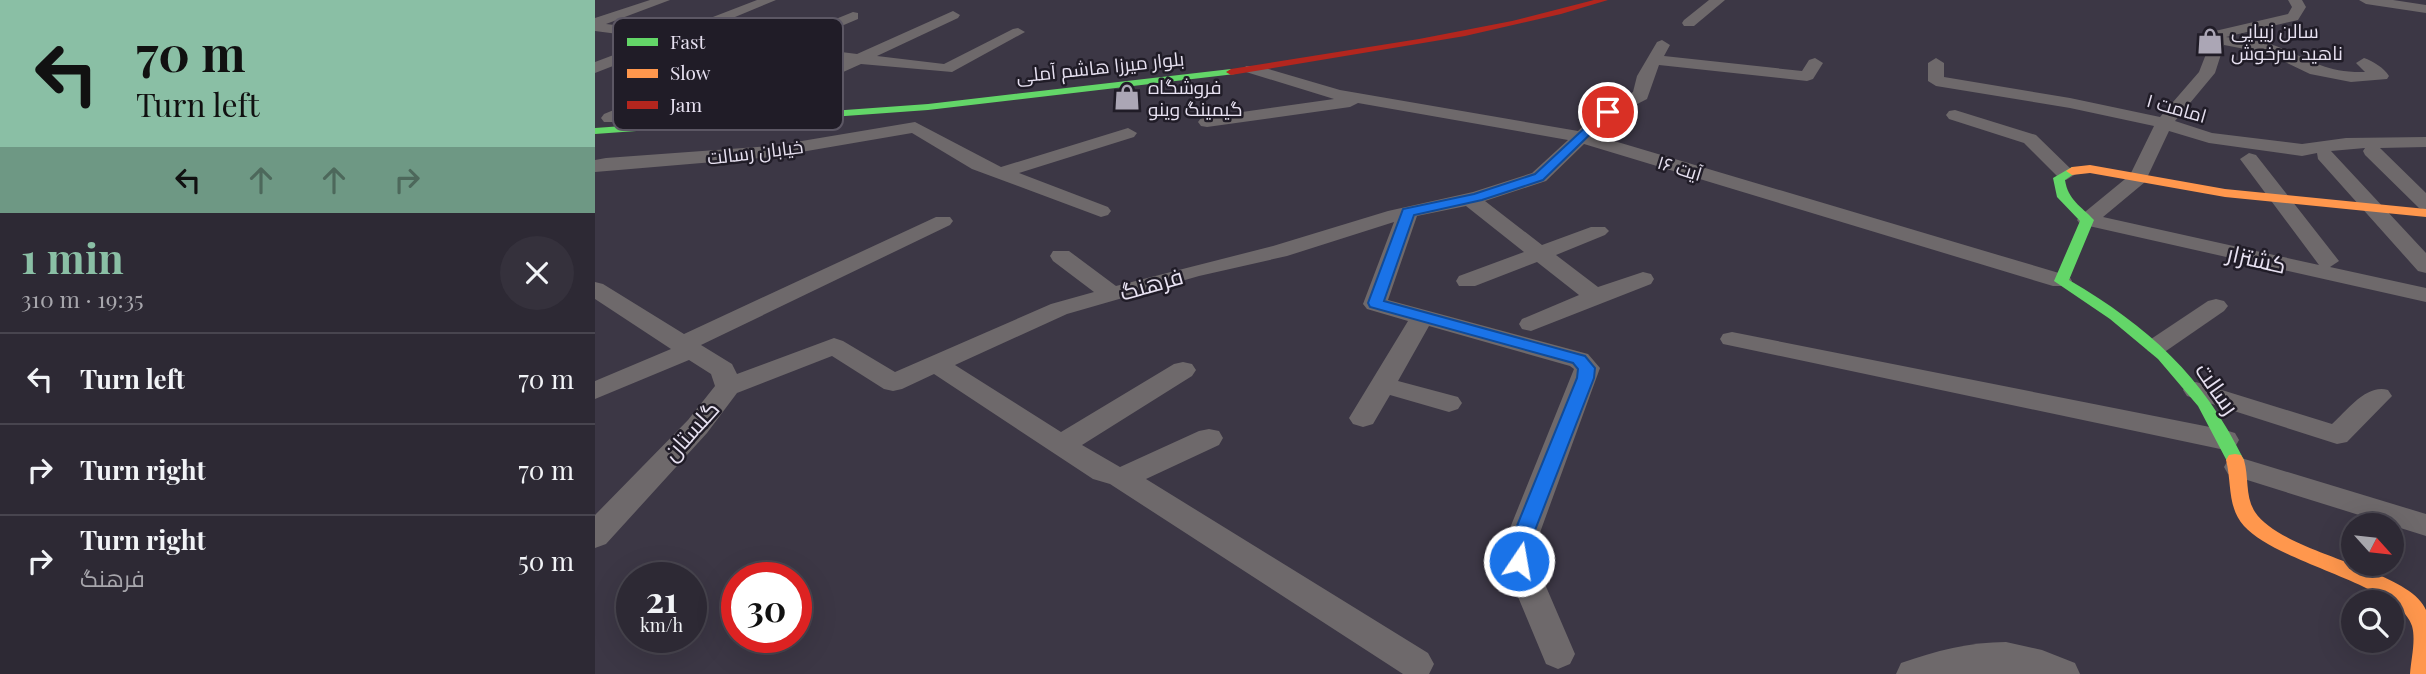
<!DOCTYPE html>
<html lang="en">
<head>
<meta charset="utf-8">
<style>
  body { margin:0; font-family:"Playfair Display",Cairo,serif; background:#35313c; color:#f1f3f6; height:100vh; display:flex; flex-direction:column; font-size:26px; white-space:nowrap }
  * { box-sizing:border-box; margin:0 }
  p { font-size:23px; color:#a7a6ac }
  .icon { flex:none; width:38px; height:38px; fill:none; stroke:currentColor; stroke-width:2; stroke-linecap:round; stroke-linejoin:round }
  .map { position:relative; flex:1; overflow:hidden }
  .details { display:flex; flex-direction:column; background:#2d2934; width:595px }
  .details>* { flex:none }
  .guide { background:#8abfa5; color:#111; overflow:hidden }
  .needle { width:46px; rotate:117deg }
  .fabs { position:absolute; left:1746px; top:513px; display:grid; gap:14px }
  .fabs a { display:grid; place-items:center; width:63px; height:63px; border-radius:50%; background:#2d2934; box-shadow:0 7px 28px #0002,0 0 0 2px #48454f; font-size:35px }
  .speed { position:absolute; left:21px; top:562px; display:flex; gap:14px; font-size:35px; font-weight:700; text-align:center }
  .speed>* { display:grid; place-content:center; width:91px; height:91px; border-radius:50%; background:#2d2934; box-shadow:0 7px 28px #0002,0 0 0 2px #48454f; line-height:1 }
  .speed small { font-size:18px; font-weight:400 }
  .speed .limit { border:10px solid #d22; background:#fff; color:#111 }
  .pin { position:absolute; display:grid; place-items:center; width:60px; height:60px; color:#fff; margin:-30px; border:4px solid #fff; border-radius:50%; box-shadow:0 2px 7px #0007 }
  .me { position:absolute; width:77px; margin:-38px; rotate:12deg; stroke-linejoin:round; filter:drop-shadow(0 0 5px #0008) }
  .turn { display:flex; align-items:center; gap:24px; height:147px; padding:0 21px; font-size:32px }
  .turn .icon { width:91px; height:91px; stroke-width:2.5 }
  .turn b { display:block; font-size:49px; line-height:60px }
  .lanes { display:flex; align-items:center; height:66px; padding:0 21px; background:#0003; justify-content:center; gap:35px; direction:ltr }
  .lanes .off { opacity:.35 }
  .round { display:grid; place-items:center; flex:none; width:74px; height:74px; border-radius:37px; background:#35313c }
  .headline { display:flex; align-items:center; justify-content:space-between; height:119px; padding:0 21px }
  h1 { font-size:42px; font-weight:700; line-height:52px; color:#8abfa5 }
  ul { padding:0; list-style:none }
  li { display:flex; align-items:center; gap:21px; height:91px; padding:0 21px; border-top:2px solid #48454f }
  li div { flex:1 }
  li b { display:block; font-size:26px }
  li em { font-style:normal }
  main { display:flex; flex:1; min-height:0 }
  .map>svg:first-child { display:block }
</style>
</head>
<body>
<main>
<section class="details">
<div class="guide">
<div class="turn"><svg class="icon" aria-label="left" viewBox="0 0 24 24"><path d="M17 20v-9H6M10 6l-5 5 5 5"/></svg><div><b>70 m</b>Turn left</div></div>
<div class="lanes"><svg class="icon" aria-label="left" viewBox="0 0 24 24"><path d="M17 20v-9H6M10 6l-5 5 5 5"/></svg><svg class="icon off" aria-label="ahead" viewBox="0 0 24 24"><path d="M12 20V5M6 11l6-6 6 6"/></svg><svg class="icon off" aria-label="ahead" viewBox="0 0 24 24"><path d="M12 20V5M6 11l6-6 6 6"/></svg><svg class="icon off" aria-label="right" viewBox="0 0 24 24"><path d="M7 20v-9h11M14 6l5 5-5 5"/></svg></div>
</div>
<div class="headline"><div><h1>1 min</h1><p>310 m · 19:35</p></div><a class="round"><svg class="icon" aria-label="close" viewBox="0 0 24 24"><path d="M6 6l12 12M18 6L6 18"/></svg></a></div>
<ul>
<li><svg class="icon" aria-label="left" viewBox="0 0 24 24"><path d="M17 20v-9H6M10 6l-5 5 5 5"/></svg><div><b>Turn left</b></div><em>70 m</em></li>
<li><svg class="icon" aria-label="right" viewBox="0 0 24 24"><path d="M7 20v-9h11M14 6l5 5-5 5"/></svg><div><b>Turn right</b></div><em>70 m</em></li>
<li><svg class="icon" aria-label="right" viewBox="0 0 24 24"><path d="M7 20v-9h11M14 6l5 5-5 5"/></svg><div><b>Turn right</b><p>فرهنگ</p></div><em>50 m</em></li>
</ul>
</section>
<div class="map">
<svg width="1831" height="674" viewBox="0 0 1831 674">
  <rect width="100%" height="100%" fill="#3c3745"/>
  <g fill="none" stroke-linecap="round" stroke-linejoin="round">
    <!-- street -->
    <g fill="#6e696b" fill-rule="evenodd">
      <path d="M 55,0 L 75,0 L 11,24 L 79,32 L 162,0 L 181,0 L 99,34 L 179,44 L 258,12 L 263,13 L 263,19 L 199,46 L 262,54 L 358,11 L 365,15 L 363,18 L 282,56 L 349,64 L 418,29 L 423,28 L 430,32 L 357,72 L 266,64 L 197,95 L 189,90 L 191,86 L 246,61 L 182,53 L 21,122 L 9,122 L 6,118 L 9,114 L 162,51 L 82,41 L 0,73 L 0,62 L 61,39 L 0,31 L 0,18 Z"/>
      <path d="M 1114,0 L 1130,0 L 1099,26 L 1089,26 L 1087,23 L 1089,20 Z"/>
      <path d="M 1693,0 L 1707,0 L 1711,7 L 1703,20 L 1631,37 C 1647,40 1666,40 1681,46 C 1716,59 1729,73 1770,72 L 1761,63 L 1769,58 C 1778,61 1789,68 1794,76 L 1792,79 L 1756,82 L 1715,74 L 1671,53 L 1629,45 L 1620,73 L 1580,121 L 1617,133 L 1707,144 L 1751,138 L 1831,137 L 1831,147 L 1785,148 L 1831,193 L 1831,210 L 1824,208 L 1770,155 L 1768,151 L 1770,148 L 1736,151 L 1831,253 L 1831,273 L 1823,271 L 1723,159 L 1722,153 L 1707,156 L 1614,143 L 1574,131 L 1550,182 L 1508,217 L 1724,265 L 1645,159 L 1654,153 L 1661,155 L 1744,261 L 1735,267 L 1831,288 L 1831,302 L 1485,224 L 1482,220 L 1485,216 L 1535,175 L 1559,126 L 1475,108 L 1341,86 L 1333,81 L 1333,63 L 1341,58 L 1349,63 L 1349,77 L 1475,98 L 1565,117 L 1604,72 L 1620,31 L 1693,14 L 1697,7 Z"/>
      <path d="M 1764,0 L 1798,0 L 1831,5 L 1831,13 L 1771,4 Z"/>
      <path d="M 1067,40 L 1075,45 L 1069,56 L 1207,71 L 1214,60 L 1220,58 L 1228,63 L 1218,79 L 1212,81 L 1064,65 L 1052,99 L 1019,116 L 999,135 L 1474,276 L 1477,281 L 1474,286 L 1458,286 L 989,144 L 951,181 L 890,201 L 947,245 L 996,227 L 1010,227 L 1014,231 L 1010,235 L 961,255 L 1003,287 L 1048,272 L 1056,274 L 1059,279 L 1056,284 L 936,331 L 927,329 L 924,324 L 927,319 L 984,295 L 942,262 L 880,286 L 864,286 L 861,281 L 864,276 L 929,252 L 871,206 L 822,216 L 793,300 L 993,354 L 1005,368 L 943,538 L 940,561 L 980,654 L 975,664 L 963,669 L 951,664 L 908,561 L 911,538 L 979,369 L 975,366 L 834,326 L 803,381 L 863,397 L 867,403 L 863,409 L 854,412 L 795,395 L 778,424 L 768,427 L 758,424 L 754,418 L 813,321 L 772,309 L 768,304 L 799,222 L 692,256 L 604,276 L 472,314 L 360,365 L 466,432 L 579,364 L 588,362 L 597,364 L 601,370 L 597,376 L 487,445 L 525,467 L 604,431 L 614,429 L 624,431 L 628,438 L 624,445 L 551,479 L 833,653 L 839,664 L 834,674 L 808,674 L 515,484 L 498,479 L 339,374 L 307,389 L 298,391 L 289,389 L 237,356 L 142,393 L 112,433 L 11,544 L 0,548 L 0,515 L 93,420 L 120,386 L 116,374 L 94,360 L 0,399 L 0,381 L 76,349 L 0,299 L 0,282 L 8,284 L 89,334 L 341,217 L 355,217 L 358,221 L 355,225 L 106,345 L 137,364 L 142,374 L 239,338 L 248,341 L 300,372 L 456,304 L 499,292 L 458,261 L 455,256 L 458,251 L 474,251 L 521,286 L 678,246 L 793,211 L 878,192 L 937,173 L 973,140 L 763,103 L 755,107 L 612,127 L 606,126 L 603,122 L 606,118 L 612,117 L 739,99 L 651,72 L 649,69 L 651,66 L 663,66 L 745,90 L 983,131 L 1007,108 L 1038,92 L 1042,76 L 1062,42 Z"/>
      <path d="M 1360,110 L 1441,135 L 1481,174 L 1471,180 L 1464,178 L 1429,143 L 1354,119 L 1351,115 L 1354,111 Z"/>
      <path d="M 320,122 L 406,167 L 533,128 L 542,133 L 539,137 L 424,173 L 513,207 L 516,211 L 513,215 L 506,217 L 377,169 L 317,133 L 177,157 L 0,172 L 0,160 L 11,158 L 177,146 Z"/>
      <path d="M 1621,299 L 1629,301 L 1633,306 L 1629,311 L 1571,351 L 1562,354 L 1553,351 L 1550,346 L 1553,341 L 1613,301 Z"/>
      <path d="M 1137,332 L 1630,430 L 1640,433 L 1644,440 L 1640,447 L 1630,450 L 1128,344 L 1125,339 L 1128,334 Z"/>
      <path d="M 1601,382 L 1737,424 C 1753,410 1771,384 1793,390 L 1797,396 L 1752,442 L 1742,444 L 1592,396 L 1588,390 L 1592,384 Z"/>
      <path d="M 1643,457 L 1831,514 L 1831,536 L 1633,474 L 1629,467 L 1633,460 Z"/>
      <path d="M 1411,642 L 1447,650 L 1480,663 L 1485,674 L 1301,674 L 1306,663 C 1340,651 1375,642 1411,642 Z"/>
    </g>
    <!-- fast -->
    <g fill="#63d668" fill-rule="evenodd">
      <path d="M 636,69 L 640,70 L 640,74 L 333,110 L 0,134 L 0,128 L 333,104 Z"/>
      <path d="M 1477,167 L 1483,171 L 1470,180 C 1473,200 1486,206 1499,220 L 1474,280 C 1554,327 1608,376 1649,460 L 1646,465 L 1634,465 L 1603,406 L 1563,359 L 1515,319 L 1459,281 L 1485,221 L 1462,197 L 1458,178 Z"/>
    </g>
    <!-- slow -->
    <g fill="#ff974d" fill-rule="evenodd">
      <path d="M 1495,165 L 1630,189 L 1831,209 L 1831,217 L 1630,197 L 1495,173 L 1477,175 L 1471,171 L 1477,167 Z"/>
      <path d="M 1640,454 L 1646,455 L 1649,460 C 1654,477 1650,497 1660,512 C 1689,555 1815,569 1831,610 C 1831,620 1831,661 1831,674 L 1815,674 C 1816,659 1821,640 1817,626 C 1805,585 1683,564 1649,526 C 1632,507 1637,483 1631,460 L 1634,455 Z"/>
    </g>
    <!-- jam -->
    <path fill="#b3261e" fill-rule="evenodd" d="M 999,0 L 1013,0 L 966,14 L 870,36 L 636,75 L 631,72 L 636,69 L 824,39 L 917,21 Z"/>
  </g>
  <!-- route -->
  <path fill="#1a73e8" stroke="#114b97" stroke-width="2" d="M 1009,110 L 1018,112 L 948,180 L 887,200 L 819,215 L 789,301 L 990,356 L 1000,368 L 999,378 L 937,538 L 932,566 L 924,569 L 917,566 L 914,561 L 917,538 L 982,378 L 983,369 L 978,363 L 775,307 L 773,303 L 808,209 L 879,194 L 940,174 Z"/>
  <!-- icons -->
  <defs>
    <g id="shop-bare" transform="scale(2.1)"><path d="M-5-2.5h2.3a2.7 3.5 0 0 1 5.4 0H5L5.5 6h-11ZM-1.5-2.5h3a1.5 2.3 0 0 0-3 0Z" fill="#aba6b5" stroke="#201c27" stroke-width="2.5" paint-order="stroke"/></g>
  </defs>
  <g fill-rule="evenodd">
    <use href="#shop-bare" x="1615" y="41"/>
    <use href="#shop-bare" x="532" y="97"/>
  </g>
  <g text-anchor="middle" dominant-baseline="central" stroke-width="5" stroke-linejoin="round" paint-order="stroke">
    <!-- far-poi labels -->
    <g font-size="19" fill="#e7e1f1" stroke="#201c27" text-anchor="start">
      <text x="1636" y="30">سالن زیبایی<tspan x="1636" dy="22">ناهید سرخوش</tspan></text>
      <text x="553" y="86">فروشگاه<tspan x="553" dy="22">گیمینگ وینو</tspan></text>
    </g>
    <!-- far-street labels -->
    <g font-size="19" fill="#e7e1f1" stroke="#201c27">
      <text transform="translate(505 66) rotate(-6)">بلوار میرزا هاشم آملی</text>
      <text transform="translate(1582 107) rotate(16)">امامت ۱</text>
      <text transform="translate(160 151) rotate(-7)">خیابان رسالت</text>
      <text transform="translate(1085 167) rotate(17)">آیت ۱۶</text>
    </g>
    <!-- street labels -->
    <g font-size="23" fill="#e7e1f1" stroke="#201c27">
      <text transform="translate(1662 258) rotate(13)">کشتزار</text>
      <text transform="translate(556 283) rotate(-16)">فرهنگ</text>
      <text transform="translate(1623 388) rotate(55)">رسالت</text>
      <text transform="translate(95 430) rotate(-48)">گلستان</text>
    </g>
  </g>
  <!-- legend -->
  <rect x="18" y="18" width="230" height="112" rx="10" fill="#201c27" stroke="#5c5764" stroke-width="2"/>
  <rect x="32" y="38" width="31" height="8" fill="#63d668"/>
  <rect x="32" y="69" width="31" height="9" fill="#ff974d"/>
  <rect x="32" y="101" width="31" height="8" fill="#b3261e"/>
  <g font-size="19" fill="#e7e1f1">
    <text x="75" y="49">Fast</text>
    <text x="75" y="80">Slow</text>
    <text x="75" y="112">Jam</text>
  </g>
</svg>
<div class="fabs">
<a><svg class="needle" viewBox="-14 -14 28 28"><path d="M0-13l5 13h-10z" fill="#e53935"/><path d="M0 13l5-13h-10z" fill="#a7a6ac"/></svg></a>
<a><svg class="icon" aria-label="search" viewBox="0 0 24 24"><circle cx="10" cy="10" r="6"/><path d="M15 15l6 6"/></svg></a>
</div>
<div class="speed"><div>21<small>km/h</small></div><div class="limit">30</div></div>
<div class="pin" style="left:1013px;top:112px;background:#d93025"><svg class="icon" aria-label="arrive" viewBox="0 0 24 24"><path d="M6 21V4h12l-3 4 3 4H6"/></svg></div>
<svg class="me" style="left:924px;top:561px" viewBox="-20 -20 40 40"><circle r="17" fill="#1a73e8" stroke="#fff" stroke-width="3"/><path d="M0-11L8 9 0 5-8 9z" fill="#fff"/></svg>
</div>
</main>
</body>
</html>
